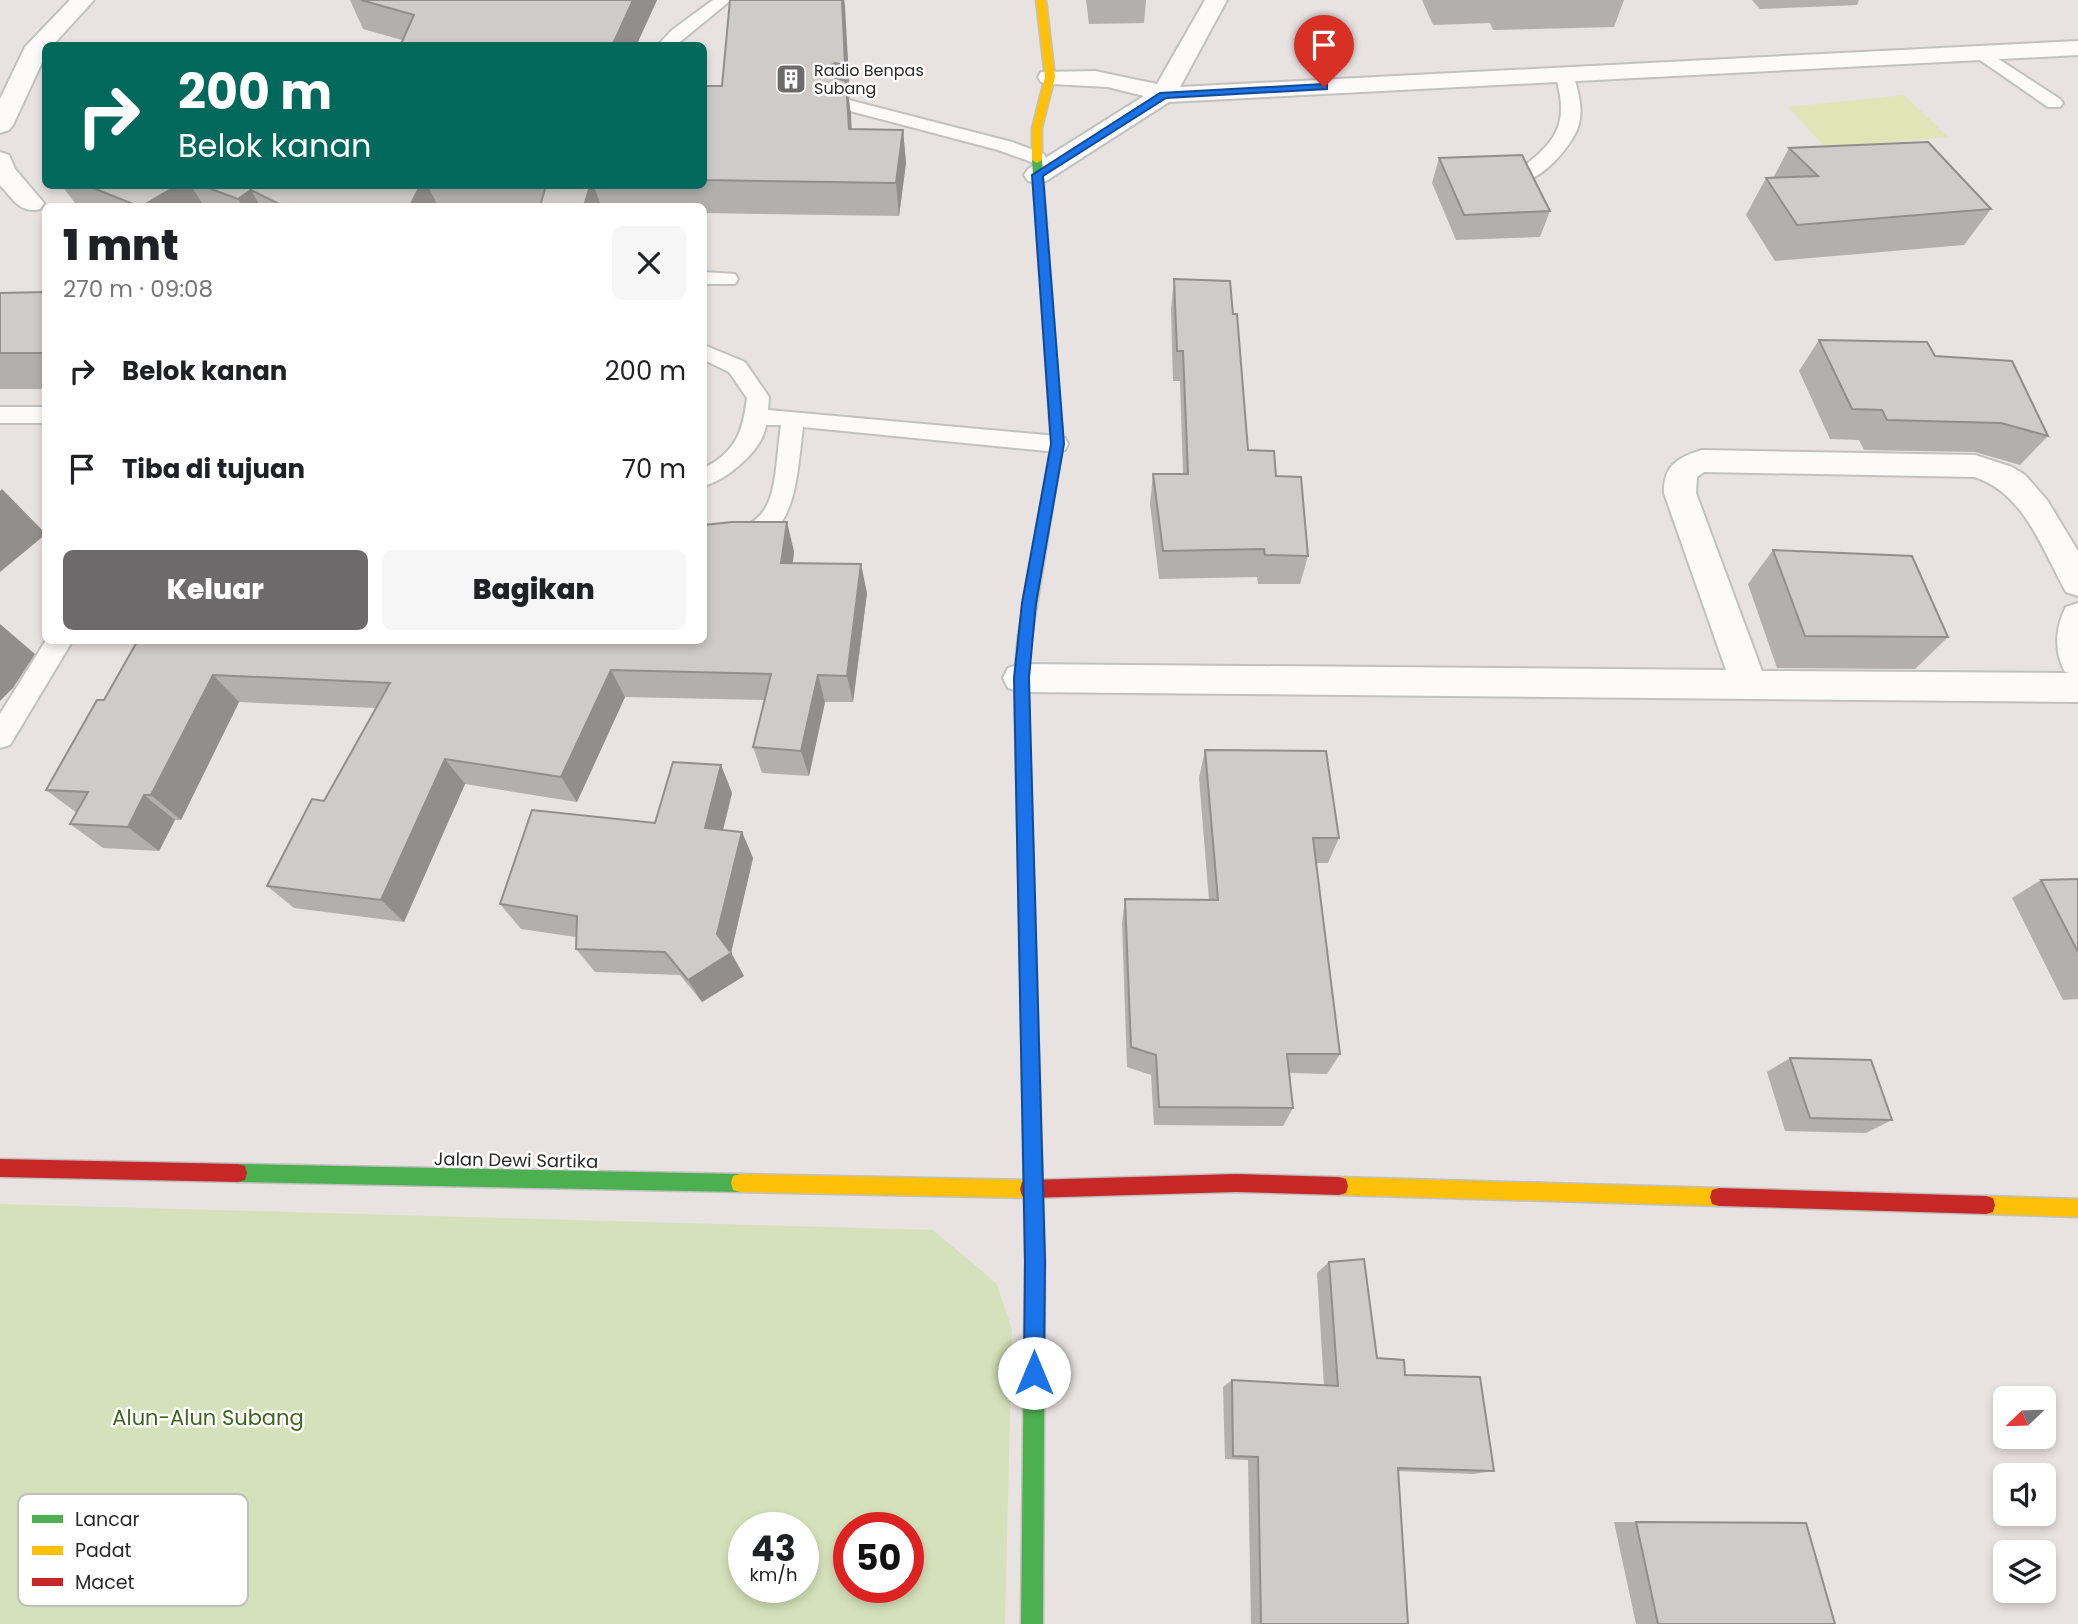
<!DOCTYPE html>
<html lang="id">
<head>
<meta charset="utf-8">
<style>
  body { margin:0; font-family:Poppins,sans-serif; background:#f6f6f6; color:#202124; height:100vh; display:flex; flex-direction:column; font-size:26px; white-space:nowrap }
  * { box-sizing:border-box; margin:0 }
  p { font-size:23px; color:#757577 }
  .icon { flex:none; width:38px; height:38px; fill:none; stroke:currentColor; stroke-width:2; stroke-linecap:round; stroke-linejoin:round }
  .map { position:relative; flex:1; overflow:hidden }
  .side { position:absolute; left:42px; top:203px; width:665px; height:441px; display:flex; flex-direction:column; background:#fff; border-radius:10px; box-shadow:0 4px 10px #0003 }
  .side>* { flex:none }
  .banner { position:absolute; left:42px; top:42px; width:665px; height:147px; border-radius:10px; box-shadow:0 4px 10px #0003; background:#00695c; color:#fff; overflow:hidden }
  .needle { width:46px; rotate:247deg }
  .tools { position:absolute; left:1993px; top:1386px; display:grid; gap:14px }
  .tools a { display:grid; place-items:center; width:63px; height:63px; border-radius:10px; background:#fff; box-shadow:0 4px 10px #0003; font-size:35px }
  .speed { position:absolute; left:728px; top:1512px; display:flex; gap:14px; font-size:35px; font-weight:700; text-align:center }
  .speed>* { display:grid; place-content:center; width:91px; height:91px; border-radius:50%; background:#fff; box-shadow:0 4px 10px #0003; line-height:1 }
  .speed small { font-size:18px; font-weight:400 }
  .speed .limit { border:10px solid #d22; background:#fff; color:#111 }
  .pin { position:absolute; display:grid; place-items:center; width:60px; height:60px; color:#fff; margin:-72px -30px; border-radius:50% 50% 50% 0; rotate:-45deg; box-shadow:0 0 7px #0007 }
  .pin .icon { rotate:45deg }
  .me { position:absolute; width:77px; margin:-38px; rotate:0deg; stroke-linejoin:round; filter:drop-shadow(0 0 5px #0008) }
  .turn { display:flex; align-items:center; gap:24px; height:147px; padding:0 21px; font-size:32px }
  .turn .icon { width:91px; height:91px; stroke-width:2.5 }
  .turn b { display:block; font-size:49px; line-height:60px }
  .round { display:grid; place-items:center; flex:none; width:74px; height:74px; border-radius:10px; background:#f6f6f6 }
  .headline { display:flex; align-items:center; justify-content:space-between; height:119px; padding:0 21px }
  h1 { font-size:42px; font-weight:800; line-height:52px }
  .cta { display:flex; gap:14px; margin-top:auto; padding:14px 21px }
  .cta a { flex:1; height:80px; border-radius:10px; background:#6c6a6a; color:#fff; font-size:28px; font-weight:800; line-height:80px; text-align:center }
  .cta a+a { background:#f6f6f6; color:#202124 }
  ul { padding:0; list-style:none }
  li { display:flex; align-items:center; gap:21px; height:98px; padding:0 21px }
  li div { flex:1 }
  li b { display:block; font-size:26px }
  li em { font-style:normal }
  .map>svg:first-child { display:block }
</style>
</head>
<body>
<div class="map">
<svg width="2078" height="1624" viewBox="0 0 2078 1624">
  <rect width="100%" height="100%" fill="#e8e2e0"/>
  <!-- green -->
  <path fill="#d5e1ba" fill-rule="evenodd" d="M 0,1204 L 933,1230 L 996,1283 L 1012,1329 L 1005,1624 L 0,1624 ZM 744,1528 L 803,1528 L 803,1587 L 744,1587 ZM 849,1528 L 908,1528 L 908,1587 L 849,1587 Z"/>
  <!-- pitch -->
  <path fill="#e0e5b8" d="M 1904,95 L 1948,137 L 1827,149 L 1788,107 Z"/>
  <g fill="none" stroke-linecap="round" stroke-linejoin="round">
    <!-- lane casing -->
    <g stroke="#c2c1c1" stroke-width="4">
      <g id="lane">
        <path d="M 713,0 L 731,0 L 675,46 L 657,46 L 672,30 Z"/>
        <path d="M 1983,49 L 2060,99 L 2063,103 L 2060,107 L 2048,107 L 1977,58 L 1974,54 Z"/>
        <path d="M 1564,69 L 1573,74 C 1578,90 1583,107 1579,124 C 1574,144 1539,186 1516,180 L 1514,176 L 1516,172 C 1557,142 1570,125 1555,74 Z"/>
        <path d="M 841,98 L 1012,142 L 1044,154 L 1046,158 L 1037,164 L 998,150 L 835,107 L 832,103 Z"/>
        <path d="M 704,272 L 735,274 L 738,279 L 735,284 L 704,284 Z"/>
        <path d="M 704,345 L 745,362 L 769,397 L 768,410 L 1057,436 L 1065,438 L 1068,444 L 1065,450 L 1057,452 L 803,427 C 794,500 796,552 704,553 L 704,535 C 782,532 772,487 781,425 L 766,425 C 763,450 727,480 704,486 L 704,468 C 736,452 743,431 747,398 L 729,372 L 704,360 Z"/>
        <rect x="0" y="407" width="46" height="16"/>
        <path d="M 46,640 L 73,640 L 10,745 L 0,748 L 0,714 Z"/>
      </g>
    </g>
    <!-- street casing -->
    <g stroke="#c2c1c1" stroke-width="4">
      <g id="street">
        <path d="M 70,0 L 94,0 L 52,46 L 46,46 L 46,54 L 13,125 L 9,130 L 0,133 L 0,99 L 25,47 Z"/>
        <path d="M 1205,0 L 1227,0 L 1180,87 L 2078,41 L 2078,55 L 1169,102 L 1046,181 L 1037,183 L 1028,181 L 1024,175 L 1028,169 L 1144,96 L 1108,87 L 1050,84 L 1041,82 L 1038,77 L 1041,72 L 1095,71 L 1157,84 Z"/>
        <path d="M 0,152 L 9,155 L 15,169 L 44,203 L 40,209 C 20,214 12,198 0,185 Z"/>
        <path d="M 1702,450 L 1975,455 L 2012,467 L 2025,475 L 2047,500 L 2078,551 L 2078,596 L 2066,592 C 2043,551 2024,492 1974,477 L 1704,472 L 1697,477 L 1696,493 L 1762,671 L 2070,673 L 2065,672 C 2054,652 2055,627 2066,607 L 2078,603 L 2078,702 L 1021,692 L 1008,688 L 1003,678 L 1008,668 L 1021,664 L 1726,670 L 1664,493 C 1663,466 1678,457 1702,450 Z"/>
      </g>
    </g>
    <!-- fast casing -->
    <g stroke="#c2c1c1" stroke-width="3">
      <g id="fast">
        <path d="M 1037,157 L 1042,160 L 1063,444 L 1032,636 L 1025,642 L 1018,636 L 1051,444 L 1032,160 Z"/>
        <path d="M 1028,944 L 1034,947 L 1036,952 L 1045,1261 L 1043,1624 L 1021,1624 L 1025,1261 L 1020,952 L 1022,947 Z"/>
        <path d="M 238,1164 L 740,1174 L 747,1176 L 749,1183 L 747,1190 L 740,1192 L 238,1182 L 231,1180 L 229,1173 L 231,1166 Z"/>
      </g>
    </g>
    <!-- slow casing -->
    <g stroke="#c2c1c1" stroke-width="3">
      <g id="slow">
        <path d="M 1036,0 L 1046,0 L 1055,77 L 1042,128 L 1042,160 L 1037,163 L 1032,160 L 1032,128 L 1045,77 Z"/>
        <path d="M 740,1174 L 1029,1180 L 1036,1182 L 1038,1189 L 1036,1196 L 1029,1198 L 740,1192 L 733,1190 L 731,1183 L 733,1176 Z"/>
        <path d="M 1339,1177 L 1719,1188 L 1726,1190 L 1728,1197 L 1726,1204 L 1719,1206 L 1339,1195 L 1332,1193 L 1330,1186 L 1332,1179 Z"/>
        <path d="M 1986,1196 L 2078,1199 L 2078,1217 L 1986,1214 L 1979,1212 L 1977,1205 L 1979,1198 Z"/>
      </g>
    </g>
    <!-- jam casing -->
    <g stroke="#c2c1c1" stroke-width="3">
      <g id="jam">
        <path d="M 1025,630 L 1032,636 L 1028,678 L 1036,952 L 1034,957 L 1028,960 L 1022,957 L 1020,952 L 1014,678 L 1018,636 Z"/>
        <path d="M 0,1159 L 238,1164 L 245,1166 L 247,1173 L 245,1180 L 238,1182 L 0,1177 Z"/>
        <path d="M 1236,1174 L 1339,1177 L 1346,1179 L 1348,1186 L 1346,1193 L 1339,1195 L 1236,1192 L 1029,1198 L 1022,1196 L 1020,1189 L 1022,1182 L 1029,1180 Z"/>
        <path d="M 1719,1188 L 1986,1196 L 1993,1198 L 1995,1205 L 1993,1212 L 1986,1214 L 1719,1206 L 1712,1204 L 1710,1197 L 1712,1190 Z"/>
      </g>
    </g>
    <!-- lane -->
    <use href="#lane" fill="#fcfbfa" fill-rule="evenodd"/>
    <!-- street -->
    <use href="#street" fill="#fcfbfa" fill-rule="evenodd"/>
    <!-- fast -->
    <use href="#fast" fill="#4caf50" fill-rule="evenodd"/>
    <!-- slow -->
    <use href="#slow" fill="#ffc107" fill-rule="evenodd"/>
    <!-- jam -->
    <use href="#jam" fill="#c62828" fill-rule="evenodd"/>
  </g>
  <!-- wall -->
  <g fill="#b2afad">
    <path d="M 350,0 L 657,0 L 636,46 L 402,40 L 363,29 Z"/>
    <path d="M 730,0 L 844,0 L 850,98 L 849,97 L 851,129 L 903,130 L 906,163 L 899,216 L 704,213 L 704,206 L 83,206 L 75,203 L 62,186 L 704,186 L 704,86 L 722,86 Z"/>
    <path d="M 1086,0 L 1146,0 L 1144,23 L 1089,24 Z"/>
    <path d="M 1422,0 L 1624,0 L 1614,27 L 1493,30 L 1490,23 L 1433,25 Z"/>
    <path d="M 1752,0 L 1859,0 L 1857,5 L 1760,9 Z"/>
    <path d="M 1789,148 L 1991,209 L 1964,245 L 1775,261 L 1746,215 L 1766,178 L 1773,178 Z"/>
    <path d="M 1439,158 L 1550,211 L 1540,237 L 1456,240 L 1432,183 Z"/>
    <path d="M 1174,279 L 1233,314 L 1248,450 L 1276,476 L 1308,556 L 1300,584 L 1258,584 L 1257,577 L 1159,579 L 1150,504 L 1153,474 L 1183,474 L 1180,381 L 1173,381 L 1171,309 Z"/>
    <path d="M 46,292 L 46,389 L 0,389 L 0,293 Z"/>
    <path d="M 1819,340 L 1935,356 L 2048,436 L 2020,465 L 1975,452 L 1864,450 L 1859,440 L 1830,439 L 1799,371 Z"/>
    <path d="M 1773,550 L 1948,637 L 1915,669 L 1777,668 L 1748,584 Z"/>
    <path d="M 794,551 L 793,563 L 867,593 L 853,702 L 825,702 L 809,776 L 762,773 L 753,747 L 765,700 L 625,697 L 577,802 L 465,784 L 404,922 L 294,908 L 267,886 L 324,801 L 376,708 L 239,702 L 181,820 L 175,820 L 159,851 L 103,848 L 70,824 L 77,813 L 46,790 L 104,700 L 138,640 Z"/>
    <path d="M 1205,750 L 1339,838 L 1328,863 L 1316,863 L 1340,1054 L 1327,1074 L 1290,1073 L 1293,1108 L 1283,1126 L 1154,1125 L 1151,1075 L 1127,1067 L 1122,923 L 1125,899 L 1209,900 L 1199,778 Z"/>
    <path d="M 721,765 L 732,793 L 723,830 L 742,832 L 753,858 L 731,952 L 744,976 L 702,1002 L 680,975 L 595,972 L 576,949 L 576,937 L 521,929 L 500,904 L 655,823 Z"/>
    <path d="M 2078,879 L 2078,999 L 2063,1000 L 2012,898 L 2041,880 Z"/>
    <path d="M 1790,1058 L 1892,1120 L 1866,1133 L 1785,1131 L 1767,1072 Z"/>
    <path d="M 1329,1262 L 1377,1358 L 1405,1375 L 1494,1471 L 1473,1474 L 1398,1471 L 1408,1624 L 1251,1624 L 1248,1460 L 1225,1459 L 1223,1387 L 1232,1380 L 1324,1386 L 1317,1273 Z"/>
    <path d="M 1614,1522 L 1806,1523 L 1835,1624 L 1636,1624 Z"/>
  </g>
  <!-- shaded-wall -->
  <g fill="#918e8d">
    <path d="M 633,0 L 657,0 L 636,46 L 612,46 Z"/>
    <path d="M 842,0 L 844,0 L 845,6 L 850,98 L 845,65 Z"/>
    <path d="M 835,63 L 840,96 L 825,72 L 826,68 Z"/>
    <path d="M 846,81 L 851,114 L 853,162 L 849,129 Z"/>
    <path d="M 903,130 L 906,163 L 899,216 L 896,183 Z"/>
    <path d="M 176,186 L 191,186 L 204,206 L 142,206 Z"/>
    <path d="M 420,186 L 428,186 L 438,206 L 410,206 Z"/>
    <path d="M 590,186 L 594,186 L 601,206 L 584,206 Z"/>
    <path d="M 251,190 L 260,206 L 242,206 L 238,199 Z"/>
    <path d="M 2,489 L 46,534 L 0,572 L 0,491 Z"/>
    <path d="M 787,522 L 794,551 L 789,591 L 781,563 Z"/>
    <path d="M 861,564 L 867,593 L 853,702 L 847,676 Z"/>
    <path d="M 0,624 L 35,654 L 13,688 L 0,701 Z"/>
    <path d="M 611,670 L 625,697 L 577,802 L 561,777 Z"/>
    <path d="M 213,675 L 239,702 L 181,820 L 151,795 Z"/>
    <path d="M 818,675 L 825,702 L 809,776 L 801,751 Z"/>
    <path d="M 445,759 L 465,784 L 404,922 L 381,900 Z"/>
    <path d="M 721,765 L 732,793 L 717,854 L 705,828 Z"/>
    <path d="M 144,795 L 175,820 L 159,851 L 128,827 Z"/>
    <path d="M 742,832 L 753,858 L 731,953 L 744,976 L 702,1002 L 688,980 L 717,934 Z"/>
  </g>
  <!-- building -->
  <g fill="#cfcbc9" stroke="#918e8d" stroke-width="2">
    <path d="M 361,0 L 633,0 L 612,46 L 400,46 L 414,15 Z"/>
    <path d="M 730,0 L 842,0 L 845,65 L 835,63 L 826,68 L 825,72 L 830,76 L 846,81 L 849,129 L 903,130 L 896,183 L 704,180 L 704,86 L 722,86 Z"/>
    <path d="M 1928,142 L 1991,209 L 1797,225 L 1766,178 L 1818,176 L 1789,148 Z"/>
    <path d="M 1522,155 L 1550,211 L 1464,215 L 1439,158 Z"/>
    <path d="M 88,186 L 176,186 L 142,206 L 138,206 Z"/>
    <path d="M 203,186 L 420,186 L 410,206 L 283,206 L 251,190 L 238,199 Z"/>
    <path d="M 546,186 L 590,186 L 584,206 L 540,206 Z"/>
    <path d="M 1174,279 L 1230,281 L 1233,314 L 1237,314 L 1248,450 L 1274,451 L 1276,476 L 1301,477 L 1308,556 L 1265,555 L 1264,549 L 1163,551 L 1153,474 L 1188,474 L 1183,351 L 1177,351 Z"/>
    <path d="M 46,292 L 46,353 L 0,353 L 0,293 Z"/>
    <path d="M 1819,340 L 1927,342 L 1935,356 L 2012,361 L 2048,436 L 2001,423 L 1887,420 L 1882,410 L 1852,409 Z"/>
    <path d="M 732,522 L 787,522 L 781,563 L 861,564 L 847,676 L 818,675 L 801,751 L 753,747 L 771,674 L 611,670 L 561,777 L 445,759 L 381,900 L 267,886 L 312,799 L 324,801 L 390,683 L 213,675 L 151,795 L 144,795 L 128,827 L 70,824 L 88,792 L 46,790 L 97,700 L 104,700 L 138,640 L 704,640 L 704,525 Z"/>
    <path d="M 1773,550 L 1912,556 L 1948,637 L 1805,636 Z"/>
    <path d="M 1205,750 L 1326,751 L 1339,838 L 1313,838 L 1340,1054 L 1287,1054 L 1293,1108 L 1159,1107 L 1156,1055 L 1131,1047 L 1125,899 L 1218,900 Z"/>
    <path d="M 673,762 L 721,765 L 705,828 L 742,832 L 717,934 L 731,953 L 688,980 L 665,952 L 576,949 L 577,916 L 500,904 L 532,810 L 655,823 Z"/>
    <path d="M 2078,879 L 2078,952 L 2041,880 Z"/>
    <path d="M 1790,1058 L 1871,1060 L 1892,1120 L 1810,1118 Z"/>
    <path d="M 1364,1259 L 1377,1358 L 1404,1360 L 1405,1375 L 1480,1377 L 1494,1471 L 1398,1468 L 1408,1624 L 1261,1624 L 1258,1457 L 1233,1456 L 1232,1380 L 1338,1386 L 1329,1262 Z"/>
    <path d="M 1636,1522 L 1806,1523 L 1835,1624 L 1658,1624 Z"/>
  </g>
  <!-- route -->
  <path fill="#1a73e8" stroke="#114b97" stroke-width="2" d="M 1324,84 L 1327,84 L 1327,89 L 1166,98 L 1043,176 L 1064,444 L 1036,603 L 1029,678 L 1045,1261 L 1044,1373 L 1041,1380 L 1034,1383 L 1027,1380 L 1024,1373 L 1025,1261 L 1014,678 L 1022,603 L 1051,444 L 1032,175 L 1160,93 Z"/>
  <!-- icons -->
  <defs>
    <g id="building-square" transform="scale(1.575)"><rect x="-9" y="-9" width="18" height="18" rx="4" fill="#6c6a6a" stroke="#fff"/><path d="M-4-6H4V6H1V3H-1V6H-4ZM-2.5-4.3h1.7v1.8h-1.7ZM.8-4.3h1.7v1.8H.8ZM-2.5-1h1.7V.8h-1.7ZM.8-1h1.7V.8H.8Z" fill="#fff"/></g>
  </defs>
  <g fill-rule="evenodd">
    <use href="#building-square" x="791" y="79"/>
  </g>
  <g text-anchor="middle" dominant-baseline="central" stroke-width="5" stroke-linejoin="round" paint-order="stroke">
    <!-- far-poi labels -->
    <g font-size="16" fill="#2a2a2a" stroke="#fff" text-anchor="start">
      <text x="814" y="70">Radio Benpas<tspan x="814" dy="18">Subang</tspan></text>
    </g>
    <!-- street labels -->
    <g font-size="18" fill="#2a2a2a" stroke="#fff">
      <text transform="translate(516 1160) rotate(1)">Jalan Dewi Sartika</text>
    </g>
    <!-- near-park labels -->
    <g font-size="21" fill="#3e651d" stroke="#fff">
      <text x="208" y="1417">Alun-Alun Subang</text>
    </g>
  </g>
  <!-- legend -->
  <rect x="18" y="1494" width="230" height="112" rx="10" fill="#fff" stroke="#bfbfbf" stroke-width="2"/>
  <rect x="32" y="1515" width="31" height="8" fill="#4caf50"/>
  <rect x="32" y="1546" width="31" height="9" fill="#ffc107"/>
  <rect x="32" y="1578" width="31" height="8" fill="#c62828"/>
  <g font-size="19" fill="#2a2a2a">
    <text x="75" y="1526">Lancar</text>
    <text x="75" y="1557">Padat</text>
    <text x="75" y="1589">Macet</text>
  </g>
</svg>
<div class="tools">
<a><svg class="needle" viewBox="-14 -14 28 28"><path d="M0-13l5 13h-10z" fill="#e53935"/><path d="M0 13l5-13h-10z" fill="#757577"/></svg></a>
<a><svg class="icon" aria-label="sound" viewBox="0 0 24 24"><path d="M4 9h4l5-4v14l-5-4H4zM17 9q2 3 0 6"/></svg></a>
<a><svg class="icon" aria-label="layers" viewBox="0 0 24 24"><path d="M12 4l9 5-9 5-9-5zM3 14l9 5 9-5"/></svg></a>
</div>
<div class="speed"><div>43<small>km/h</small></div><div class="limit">50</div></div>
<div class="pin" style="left:1324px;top:87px;background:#d93025"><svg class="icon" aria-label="arrive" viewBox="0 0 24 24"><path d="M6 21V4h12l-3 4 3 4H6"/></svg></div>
<svg class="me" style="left:1034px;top:1373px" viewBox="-20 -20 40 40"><circle r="19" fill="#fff"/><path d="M0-13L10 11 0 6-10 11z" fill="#1a73e8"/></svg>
<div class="banner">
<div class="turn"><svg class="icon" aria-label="right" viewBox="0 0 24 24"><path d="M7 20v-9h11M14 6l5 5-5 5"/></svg><div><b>200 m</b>Belok kanan</div></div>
</div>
<section class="side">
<div class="headline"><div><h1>1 mnt</h1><p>270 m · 09:08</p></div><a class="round"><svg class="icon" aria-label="close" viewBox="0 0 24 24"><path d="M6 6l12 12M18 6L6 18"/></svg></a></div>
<ul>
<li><svg class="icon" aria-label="right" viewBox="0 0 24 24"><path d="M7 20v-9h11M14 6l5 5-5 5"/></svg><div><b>Belok kanan</b></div><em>200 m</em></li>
<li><svg class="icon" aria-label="arrive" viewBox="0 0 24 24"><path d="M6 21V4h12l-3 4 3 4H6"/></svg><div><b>Tiba di tujuan</b></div><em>70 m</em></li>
</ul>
<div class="cta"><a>Keluar</a><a>Bagikan</a></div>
</section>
</div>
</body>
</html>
